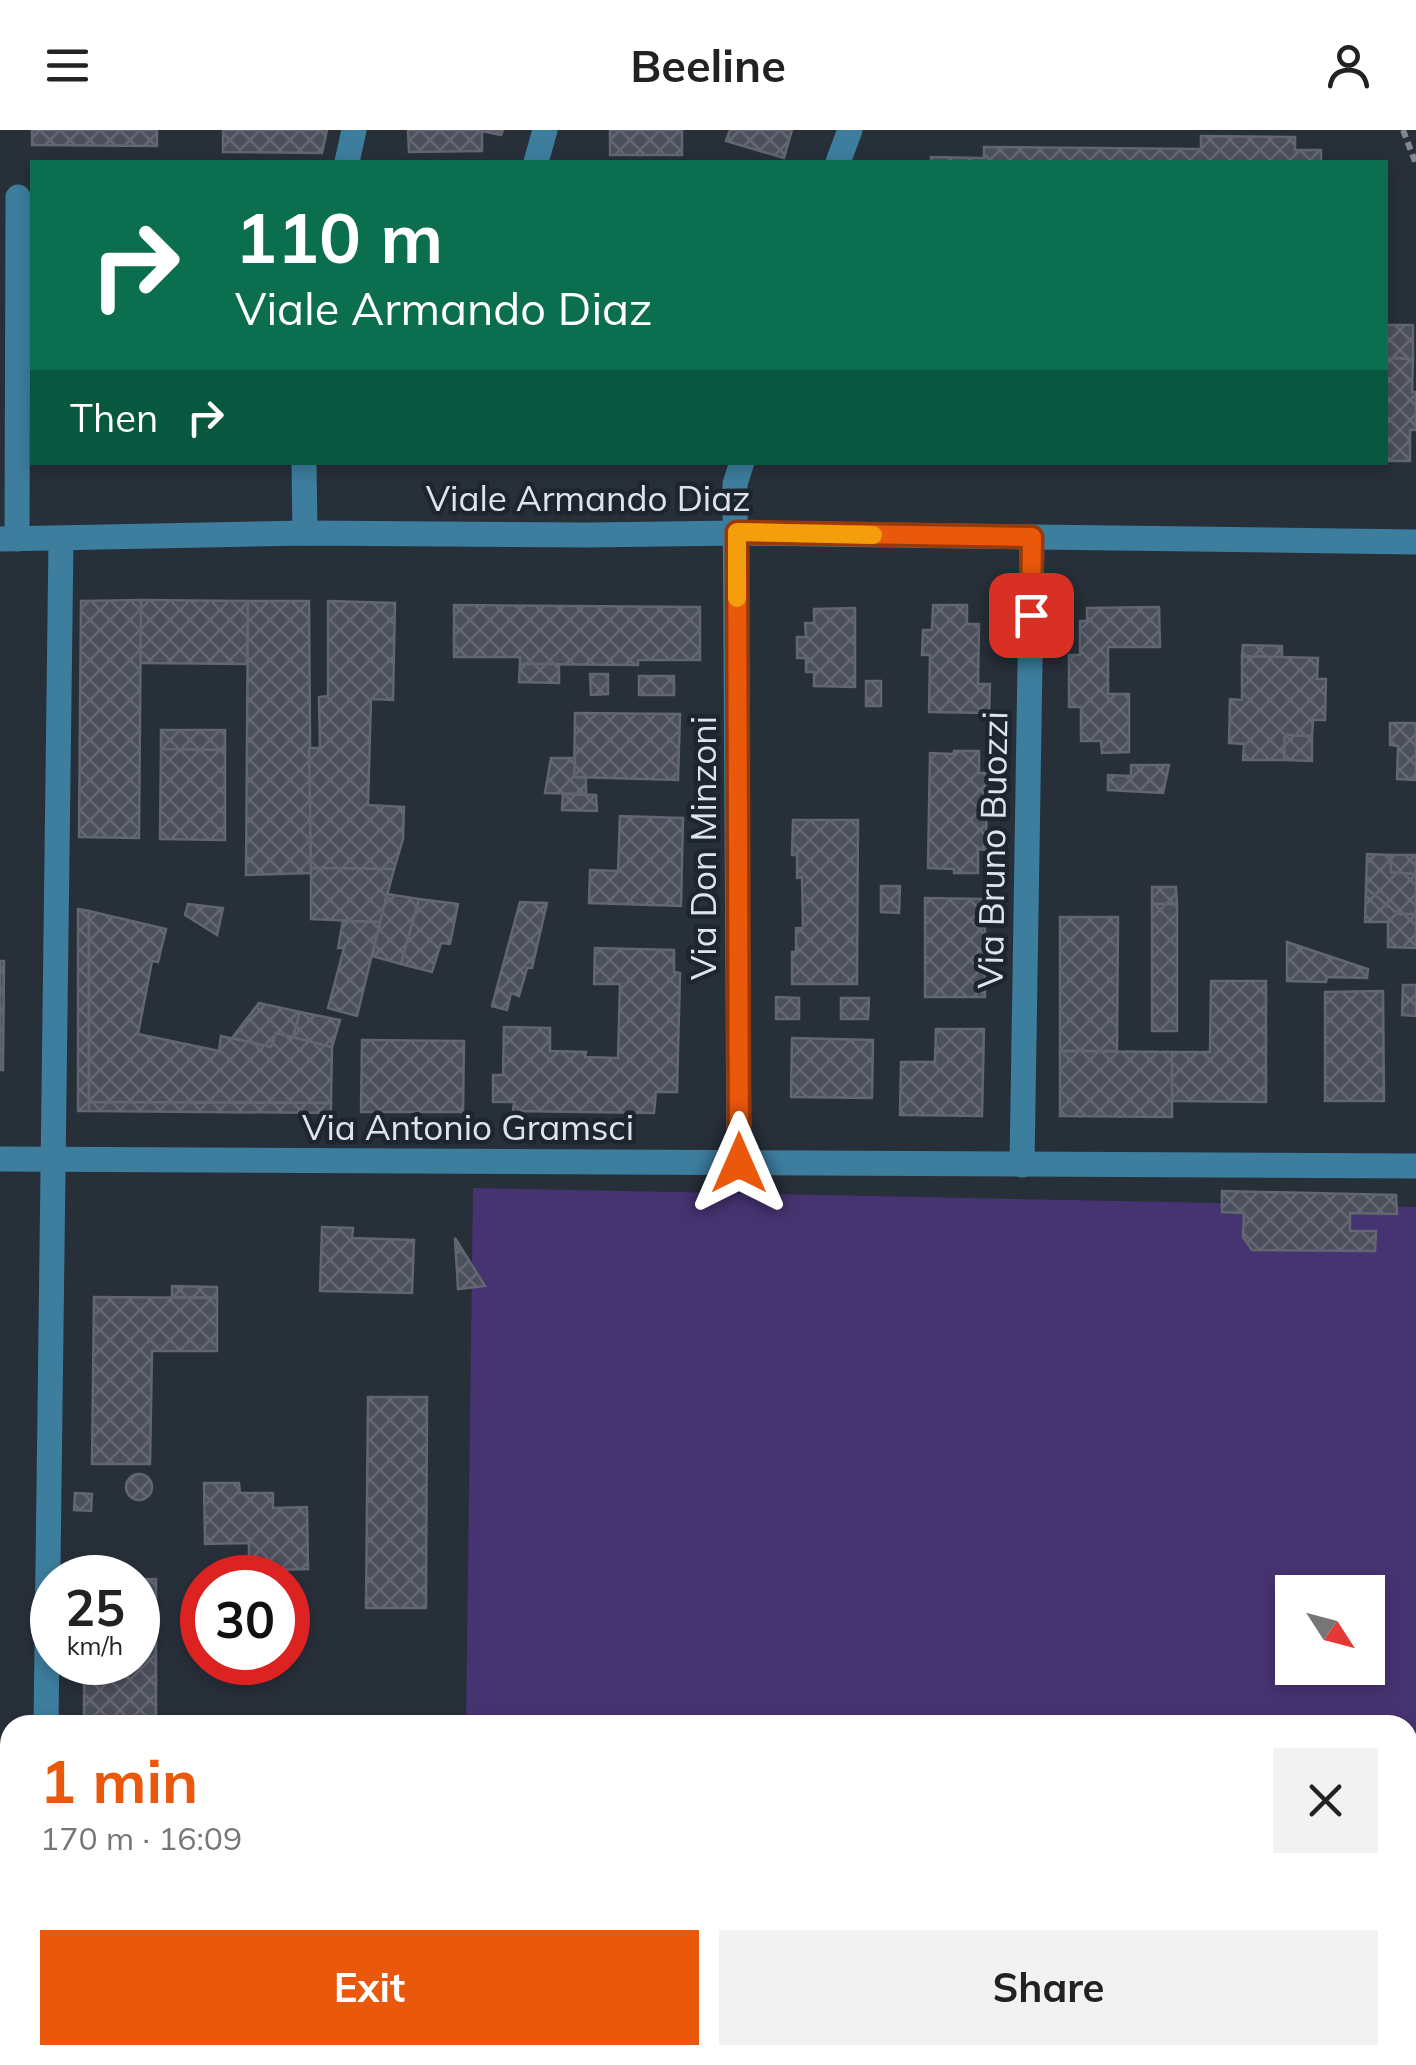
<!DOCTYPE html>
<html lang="en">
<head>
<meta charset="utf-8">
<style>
  body { margin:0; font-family:Mulish,sans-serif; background:#f2f2f2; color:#222; height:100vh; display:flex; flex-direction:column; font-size:38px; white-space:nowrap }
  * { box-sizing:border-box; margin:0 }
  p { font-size:32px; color:#767676 }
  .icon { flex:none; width:55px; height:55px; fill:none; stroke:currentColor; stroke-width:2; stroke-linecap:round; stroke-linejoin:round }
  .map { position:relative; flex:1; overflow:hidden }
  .sheet { position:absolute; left:0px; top:1585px; width:1418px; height:350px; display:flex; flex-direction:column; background:#fff; border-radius:30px 30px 0 0; box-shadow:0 5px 15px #0003 }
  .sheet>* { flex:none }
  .hud { position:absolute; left:30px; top:30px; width:1358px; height:305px; border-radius:0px; box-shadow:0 5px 15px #0003; background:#0b6e4f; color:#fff; overflow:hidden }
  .needle { width:65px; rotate:126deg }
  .controls { position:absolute; left:1275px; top:1445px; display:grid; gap:20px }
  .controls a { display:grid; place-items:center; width:110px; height:110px; border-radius:0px; background:#fff; box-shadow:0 5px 15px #0003; font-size:50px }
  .speed { position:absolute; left:30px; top:1425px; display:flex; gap:20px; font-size:50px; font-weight:700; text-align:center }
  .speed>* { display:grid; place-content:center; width:130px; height:130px; border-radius:50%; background:#fff; box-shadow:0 5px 15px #0003; line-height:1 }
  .speed small { font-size:25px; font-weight:400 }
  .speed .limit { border:15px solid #d22; background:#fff; color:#111 }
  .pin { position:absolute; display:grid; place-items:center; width:85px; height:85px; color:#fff; margin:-42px; border-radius:20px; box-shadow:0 5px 15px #0006 }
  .me { position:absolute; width:110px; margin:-55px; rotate:0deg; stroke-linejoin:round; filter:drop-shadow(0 0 8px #0008) }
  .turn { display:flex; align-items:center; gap:35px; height:210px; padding:0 40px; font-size:45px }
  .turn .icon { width:130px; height:130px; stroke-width:2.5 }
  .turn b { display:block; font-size:70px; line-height:85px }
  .then { display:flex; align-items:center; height:95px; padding:0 40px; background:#0003; gap:20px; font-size:38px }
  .round { display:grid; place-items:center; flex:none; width:105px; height:105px; border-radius:0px; background:#f2f2f2 }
  .head { display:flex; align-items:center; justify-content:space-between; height:170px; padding:0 40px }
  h1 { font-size:60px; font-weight:700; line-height:75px; color:#ea580c }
  .button { display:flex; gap:20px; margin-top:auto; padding:20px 40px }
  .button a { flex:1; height:115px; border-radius:0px; background:#ea580c; color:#fff; font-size:40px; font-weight:700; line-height:115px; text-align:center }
  .button a+a { background:#f2f2f2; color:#222 }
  header { display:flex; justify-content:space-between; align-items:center; height:130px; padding:0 40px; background:#fff; font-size:45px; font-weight:700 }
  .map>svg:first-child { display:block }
</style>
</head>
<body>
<header><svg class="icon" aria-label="menu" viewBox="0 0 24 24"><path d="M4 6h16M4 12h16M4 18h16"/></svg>Beeline<svg class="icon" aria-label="person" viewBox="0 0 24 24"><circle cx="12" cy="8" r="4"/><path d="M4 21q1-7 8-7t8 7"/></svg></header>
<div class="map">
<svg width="1416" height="1935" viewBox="0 0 1416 1935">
  <defs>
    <pattern id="building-cross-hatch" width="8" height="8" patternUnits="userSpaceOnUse" patternTransform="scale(2.5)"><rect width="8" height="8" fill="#4c4f5c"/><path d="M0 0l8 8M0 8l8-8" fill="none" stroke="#656874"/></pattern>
  </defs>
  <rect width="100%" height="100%" fill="#272f39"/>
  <!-- pitch -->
  <path fill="#463371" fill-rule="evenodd" d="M 473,1058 L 1416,1077 L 1416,1834 L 1408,1833 L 1408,1595 L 466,1595 ZM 1292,1462 L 1368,1462 L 1368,1538 L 1292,1538 Z"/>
  <!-- building -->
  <g fill="url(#building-cross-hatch)" stroke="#626572" stroke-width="2.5">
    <path d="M 32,0 L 157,0 L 157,16 L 32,15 Z"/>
    <path d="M 223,0 L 327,0 L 322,23 L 223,22 Z"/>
    <path d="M 408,0 L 503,0 L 501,5 L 482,1 L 482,21 L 409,22 Z"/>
    <rect x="610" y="0" width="72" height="25"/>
    <path d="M 730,0 L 792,0 L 784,28 L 726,11 Z"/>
    <path d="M 1201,6 L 1295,7 L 1295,20 L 1321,20 L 1321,32 L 931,32 L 931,27 L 984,28 L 984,17 L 1201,19 Z"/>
    <path d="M 1385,195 L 1413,195 L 1413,229 L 1385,228 Z"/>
    <path d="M 1385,228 L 1413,229 L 1412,262 L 1416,262 L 1416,300 L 1410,300 L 1410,331 L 1385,331 Z"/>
    <path d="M 141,470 L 248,471 L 247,534 L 140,533 Z"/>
    <path d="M 141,470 L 139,708 L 79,707 L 81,471 Z"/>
    <path d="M 248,471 L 309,471 L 311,743 L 246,745 Z"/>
    <path d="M 328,471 L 395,473 L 393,570 L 371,569 L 368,675 L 404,677 L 403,709 L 394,739 L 311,738 L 309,618 L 320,618 L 319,567 L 328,566 Z"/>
    <path d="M 454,475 L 700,477 L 700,530 L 638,530 L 638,535 L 520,534 L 520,527 L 454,527 Z"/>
    <path d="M 933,475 L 967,475 L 967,494 L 979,494 L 978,554 L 990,554 L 989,583 L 929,582 L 930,525 L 922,525 L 923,500 L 932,500 Z"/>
    <path d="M 1159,477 L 1160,517 L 1108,517 L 1108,564 L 1129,564 L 1129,622 L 1102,623 L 1101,611 L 1081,611 L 1081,577 L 1069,577 L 1069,525 L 1080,525 L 1080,491 L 1087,491 L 1087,478 Z"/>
    <path d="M 855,478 L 855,557 L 814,556 L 814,542 L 806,542 L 806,528 L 797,528 L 797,507 L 806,507 L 805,493 L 814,493 L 814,479 Z"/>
    <path d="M 1243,515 L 1282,516 L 1282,528 L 1242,526 Z"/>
    <path d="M 1242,526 L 1318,528 L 1317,549 L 1326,549 L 1325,590 L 1313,590 L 1312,606 L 1285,605 L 1284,630 L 1243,630 L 1244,614 L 1229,613 L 1230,569 L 1242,570 Z"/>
    <path d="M 520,534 L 559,534 L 559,553 L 519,552 Z"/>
    <path d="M 590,544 L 608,544 L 608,564 L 591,565 Z"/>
    <rect x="639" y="546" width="35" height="19"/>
    <rect x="866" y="551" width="15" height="25"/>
    <path d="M 575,583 L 680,584 L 678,650 L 574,647 Z"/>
    <path d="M 1390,593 L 1416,593 L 1416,650 L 1397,649 L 1398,616 L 1390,615 Z"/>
    <path d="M 161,600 L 225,600 L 225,620 L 161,619 Z"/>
    <path d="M 1285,605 L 1312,606 L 1312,631 L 1284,630 Z"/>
    <path d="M 161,619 L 225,620 L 225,710 L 160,709 Z"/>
    <path d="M 954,621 L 979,621 L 979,643 L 987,643 L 986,720 L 978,719 L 978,743 L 954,743 L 954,739 L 928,738 L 930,623 L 954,624 Z"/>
    <path d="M 551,628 L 575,628 L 574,647 L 586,648 L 586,664 L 545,663 Z"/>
    <path d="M 1131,635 L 1169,635 L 1163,663 L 1108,660 L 1108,645 L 1131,646 Z"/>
    <path d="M 563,664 L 596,665 L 597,681 L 562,680 Z"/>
    <path d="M 620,686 L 683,688 L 681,776 L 589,773 L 590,740 L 618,741 Z"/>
    <path d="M 793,690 L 858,690 L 857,854 L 792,854 L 792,822 L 796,822 L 796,798 L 803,798 L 802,747 L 797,748 L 797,725 L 792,725 Z"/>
    <path d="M 1367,724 L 1391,725 L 1391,742 L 1416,744 L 1416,784 L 1398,784 L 1366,758 Z"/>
    <path d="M 1391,725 L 1416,725 L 1416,744 L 1391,742 Z"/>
    <path d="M 311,738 L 394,739 L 380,792 L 311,789 Z"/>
    <path d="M 881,756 L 900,756 L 899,783 L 881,782 Z"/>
    <path d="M 1152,757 L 1176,757 L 1177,774 L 1152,774 Z"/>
    <path d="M 1366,758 L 1398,784 L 1416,784 L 1416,818 L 1388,817 L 1388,792 L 1365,792 Z"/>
    <path d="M 387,764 L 419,769 L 401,834 L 372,826 Z"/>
    <path d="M 925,768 L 985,769 L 985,867 L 925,867 Z"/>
    <path d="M 419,769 L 458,774 L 450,814 L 441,813 L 432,842 L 401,834 Z"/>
    <path d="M 520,772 L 547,773 L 532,838 L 527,838 L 519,866 L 511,863 L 507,880 L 492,876 Z"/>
    <path d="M 188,774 L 223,778 L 217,805 L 185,785 Z"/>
    <rect x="1152" y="774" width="25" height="127"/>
    <path d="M 78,779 L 89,781 L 89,981 L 78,981 Z"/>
    <path d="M 89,781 L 166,799 L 158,832 L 152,831 L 138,904 L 219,921 L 221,906 L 271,917 L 276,903 L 332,917 L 331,973 L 89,972 Z"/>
    <path d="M 1060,787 L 1118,787 L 1117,921 L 1060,921 Z"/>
    <path d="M 343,791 L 380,792 L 357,886 L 328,878 L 344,818 L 338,818 Z"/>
    <path d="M 1287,812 L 1368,839 L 1367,848 L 1327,847 L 1326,852 L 1287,851 Z"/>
    <path d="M 595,818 L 674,820 L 674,842 L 680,843 L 677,962 L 656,962 L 654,983 L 513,981 L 514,972 L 493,972 L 493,945 L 503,945 L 504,897 L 550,898 L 550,921 L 586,922 L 585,927 L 618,928 L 620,854 L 594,854 Z"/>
    <path d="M 0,831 L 4,831 L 3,940 L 0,940 Z"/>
    <path d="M 1211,851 L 1266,851 L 1266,972 L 1172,971 L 1172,922 L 1210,922 Z"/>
    <path d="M 1403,855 L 1416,855 L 1416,886 L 1402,885 Z"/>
    <path d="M 1383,861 L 1384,971 L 1325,971 L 1325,862 Z"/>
    <path d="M 776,867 L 799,868 L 799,889 L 776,889 Z"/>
    <path d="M 841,868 L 869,868 L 868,889 L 841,889 Z"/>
    <path d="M 259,873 L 300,882 L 293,907 L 276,903 L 271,917 L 232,908 Z"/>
    <path d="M 300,882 L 340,890 L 332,917 L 293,907 Z"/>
    <path d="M 936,899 L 984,899 L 982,986 L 900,985 L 901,932 L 935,932 Z"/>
    <path d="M 792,908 L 873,910 L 872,968 L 791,967 Z"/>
    <path d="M 362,910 L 464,911 L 463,982 L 361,982 Z"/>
    <path d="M 1060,921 L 1172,922 L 1172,987 L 1060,986 Z"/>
    <path d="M 89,972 L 331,973 L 331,983 L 89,981 Z"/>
    <path d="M 1222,1061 L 1396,1065 L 1397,1084 L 1350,1083 L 1350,1101 L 1376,1101 L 1375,1121 L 1252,1120 L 1243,1107 L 1244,1083 L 1222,1082 Z"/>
    <path d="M 322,1097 L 353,1098 L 352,1108 L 414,1110 L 412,1163 L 320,1161 Z"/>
    <path d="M 455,1108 L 485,1156 L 458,1159 Z"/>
    <path d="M 172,1156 L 217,1157 L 217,1168 L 172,1167 Z"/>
    <path d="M 94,1167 L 217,1168 L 217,1221 L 152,1221 L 150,1334 L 92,1334 Z"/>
    <path d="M 368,1267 L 427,1267 L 426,1478 L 366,1478 Z"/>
    <circle cx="139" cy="1357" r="13"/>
    <path d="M 204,1353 L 239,1353 L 240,1363 L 273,1363 L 273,1378 L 307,1377 L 308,1439 L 271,1440 L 271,1430 L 249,1431 L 249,1413 L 205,1414 Z"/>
    <path d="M 75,1363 L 92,1364 L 91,1381 L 74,1380 Z"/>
    <rect x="85" y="1440" width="36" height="8"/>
    <path d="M 138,1449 L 156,1449 L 156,1595 L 84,1595 L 84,1532 L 138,1532 Z"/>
    <path d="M 425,1592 L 425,1595 L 261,1595 L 261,1593 Z"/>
  </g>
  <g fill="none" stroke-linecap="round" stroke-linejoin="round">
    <!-- path -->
    <path stroke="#828891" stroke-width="6" stroke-dasharray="8 5" stroke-linecap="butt" d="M 1403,0 L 1416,34"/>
    <!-- minor -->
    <g stroke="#3d7d9e" stroke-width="25">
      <path d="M 347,32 L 354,0"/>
      <path d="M 536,32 L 545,0"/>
      <path d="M 838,32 L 850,0"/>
      <path d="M 304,332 L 305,403"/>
      <path d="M 0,409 L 305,403 L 588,405 L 737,403 L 1416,412"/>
      <path d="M 17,409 L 18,67"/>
      <path d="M 0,1029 L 1416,1036"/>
      <path d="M 739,1033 L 735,354 L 742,332"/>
      <path d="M 1022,1035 L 1032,407"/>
      <path d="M 46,1595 L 61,409"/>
      <path d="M 0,1857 L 10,1857"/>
      <path d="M 1408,1873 L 1416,1870"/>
      <path d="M 1358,1935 L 1361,1925"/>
    </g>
  </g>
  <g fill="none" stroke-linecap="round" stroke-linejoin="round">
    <!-- route casing -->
    <g stroke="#983908" stroke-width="25">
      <path id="route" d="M 739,1033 L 737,402 L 1032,407 L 1031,485"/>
    </g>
    <!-- route -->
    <use href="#route" stroke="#ea580c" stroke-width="18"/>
    <!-- slow -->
    <path stroke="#f59e0b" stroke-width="18" d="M 737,468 L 737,402 L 873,405"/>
  </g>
  <g text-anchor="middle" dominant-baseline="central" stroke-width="9" stroke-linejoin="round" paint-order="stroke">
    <!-- street labels -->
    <g font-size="35" fill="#dfe4eb" stroke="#1d252f">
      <text x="588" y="368">Viale Armando Diaz</text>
      <text transform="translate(703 718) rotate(-90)">Via Don Minzoni</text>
      <text transform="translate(992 720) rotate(-89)">Via Bruno Buozzi</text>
      <text x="468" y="997">Via Antonio Gramsci</text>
    </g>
  </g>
</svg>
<div class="controls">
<a><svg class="needle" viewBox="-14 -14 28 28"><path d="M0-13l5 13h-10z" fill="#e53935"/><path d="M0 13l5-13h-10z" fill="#767676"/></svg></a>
</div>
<div class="speed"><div>25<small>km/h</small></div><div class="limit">30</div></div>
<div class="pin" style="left:1031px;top:485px;background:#d93025"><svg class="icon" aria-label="arrive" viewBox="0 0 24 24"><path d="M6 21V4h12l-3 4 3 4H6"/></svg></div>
<svg class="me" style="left:739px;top:1033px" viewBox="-20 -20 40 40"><path d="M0-17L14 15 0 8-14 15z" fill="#ea580c" stroke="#fff" stroke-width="4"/></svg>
<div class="hud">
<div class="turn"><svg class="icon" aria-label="right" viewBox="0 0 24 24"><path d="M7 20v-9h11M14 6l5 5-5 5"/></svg><div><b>110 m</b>Viale Armando Diaz</div></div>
<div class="then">Then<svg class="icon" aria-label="right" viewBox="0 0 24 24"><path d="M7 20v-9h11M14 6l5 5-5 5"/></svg></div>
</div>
<section class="sheet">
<div class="head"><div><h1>1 min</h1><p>170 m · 16:09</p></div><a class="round"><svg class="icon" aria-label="close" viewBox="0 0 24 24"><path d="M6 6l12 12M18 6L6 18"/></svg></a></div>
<div class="button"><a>Exit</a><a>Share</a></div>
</section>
</div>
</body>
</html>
